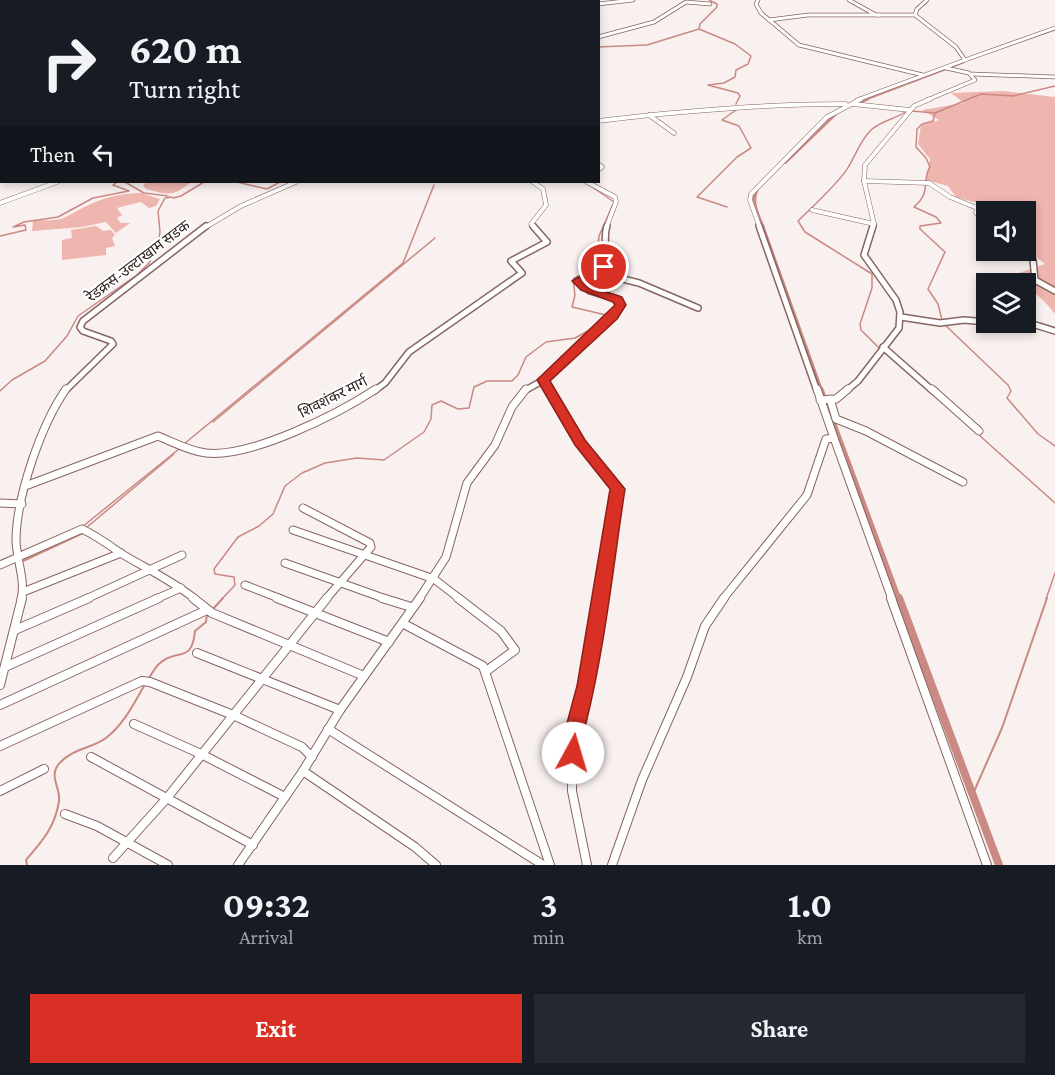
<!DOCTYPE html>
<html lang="en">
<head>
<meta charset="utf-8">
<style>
  body { margin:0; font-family:"Crimson Pro","Noto Sans Devanagari",serif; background:#242831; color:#f1f3f6; height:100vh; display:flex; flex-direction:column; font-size:22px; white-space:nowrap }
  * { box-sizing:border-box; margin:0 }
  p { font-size:20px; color:#9ea1a6 }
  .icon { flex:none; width:33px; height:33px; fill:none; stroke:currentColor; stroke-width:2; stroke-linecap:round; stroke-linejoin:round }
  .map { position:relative; height:865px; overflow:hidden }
  .sheet { display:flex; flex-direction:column; background:#171b24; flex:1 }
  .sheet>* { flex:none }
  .banner { position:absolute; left:0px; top:0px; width:600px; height:183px; box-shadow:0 3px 9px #0003; background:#171b24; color:#f1f3f6; overflow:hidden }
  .controls { position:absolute; left:976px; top:201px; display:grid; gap:12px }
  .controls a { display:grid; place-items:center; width:60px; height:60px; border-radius:0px; background:#171b24; box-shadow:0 3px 9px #0003; font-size:30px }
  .pin { position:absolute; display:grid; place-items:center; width:51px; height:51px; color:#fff; margin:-26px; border:3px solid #fff; border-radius:50%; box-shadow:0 2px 6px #0007 }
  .me { position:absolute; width:66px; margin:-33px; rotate:6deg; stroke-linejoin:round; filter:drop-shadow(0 0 4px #0008) }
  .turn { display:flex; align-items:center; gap:21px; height:126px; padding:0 30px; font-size:27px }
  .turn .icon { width:78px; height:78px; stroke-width:2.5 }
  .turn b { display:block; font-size:42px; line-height:51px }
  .then { display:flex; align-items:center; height:57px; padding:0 30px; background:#0003; gap:12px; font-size:22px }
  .eta { display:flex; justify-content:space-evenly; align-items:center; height:102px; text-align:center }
  .eta b { font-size:36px; font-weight:700; line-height:42px }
  .cta { display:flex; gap:12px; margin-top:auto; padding:12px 30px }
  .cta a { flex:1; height:69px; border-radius:0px; background:#d93025; color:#fff; font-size:24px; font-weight:700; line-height:69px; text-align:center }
  .cta a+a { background:#242831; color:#f1f3f6 }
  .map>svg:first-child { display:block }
</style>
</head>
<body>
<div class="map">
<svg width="1055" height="865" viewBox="0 0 1055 865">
  <rect width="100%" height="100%" fill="#f9f1f0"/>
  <!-- green -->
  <g fill="#efb5af">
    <path d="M 1003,91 L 1055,97 L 1055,314 C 1040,295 1029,288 1010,276 L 1045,264 L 1026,249 L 1026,212 L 987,212 L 987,220 L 984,217 L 986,209 L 977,203 L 956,197 L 948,186 L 926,180 L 930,159 L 918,144 L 921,125 L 939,120 L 922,110 L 964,103 L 951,93 Z"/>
    <path d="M 146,182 L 191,182 C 173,197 168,195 146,189 L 143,186 Z"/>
    <path d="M 141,193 L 160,199 L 156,206 L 149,208 L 141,202 L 117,208 L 122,215 L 117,218 L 121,223 L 130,223 L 116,233 L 106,222 L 82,227 L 32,231 L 33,221 C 42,219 57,222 66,217 C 93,202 109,194 141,193 Z"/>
    <path d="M 96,226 L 103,231 L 111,230 L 115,235 L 112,238 L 115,246 L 106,248 L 106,255 L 62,260 L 62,240 L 72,238 L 71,230 Z"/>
  </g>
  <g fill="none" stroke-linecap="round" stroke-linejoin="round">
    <!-- stream-far1 -->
    <g stroke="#ca8982" stroke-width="1.5">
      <path d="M 699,29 L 735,44 L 751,56 L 748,64 L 736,70 L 735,77 L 724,83 L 708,85 L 738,93 L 740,96 L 736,104"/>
      <path d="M 598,47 L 647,45 L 699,29 L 700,24 L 717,7 L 717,4 L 709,0"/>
      <path d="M 912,111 L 935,113"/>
      <path d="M 125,182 L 144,193 L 168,196"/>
      <path d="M 237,182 L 267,189 L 280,182"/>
      <path d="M 585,182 L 614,202 L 599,236 L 597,266 L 573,279 L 575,295 L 572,307 L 606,315 L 602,321"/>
      <path d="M 173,198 L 181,196 L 204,182"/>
      <path d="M 727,207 L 697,197 L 737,157 L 751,148 L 739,126 L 722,120 L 736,110"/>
      <path d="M 0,236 L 26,230 L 25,225 L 13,227 L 24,222 L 58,217 L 93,198 L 129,191 L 113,185 L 117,182"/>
      <path d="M 942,320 L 938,304 L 928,289 L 945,252 L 920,229 L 920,226 L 941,223 L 936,217 L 914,207 C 932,192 921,181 930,167 L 926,158 L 916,147 L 917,129 L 922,124 L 933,121 L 935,113 L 981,94 L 1013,96 L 1055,86"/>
      <path d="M 944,324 L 1008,385 L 1011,391 L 1007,398 L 1038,434 L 1055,446"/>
      <path d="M 880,349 L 861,330 L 860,324 L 872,288 L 872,274 L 805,232 L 798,221 C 811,208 841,181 849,166 C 856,154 860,141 871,130 C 882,120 896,119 907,111"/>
      <path d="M 884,352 L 948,408"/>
      <path d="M 0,391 L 12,380 L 45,361 L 67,336 L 78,316 L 137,275 L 149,263 L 157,249 L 160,232 L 158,211 L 165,198 L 172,197"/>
      <path d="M 213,422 L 435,238"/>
      <path d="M 979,435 L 1055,503"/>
      <path d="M 184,444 L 403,263 L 434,185"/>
      <path d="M 82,527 L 179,449"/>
      <path d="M 86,528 L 174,454"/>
      <path d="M 222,599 L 235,585 L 234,577 L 215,574 L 214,569 L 238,537 L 259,526 L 273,514 L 285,486 L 302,473 L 325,463 L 357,458 L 384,460 L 424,432 L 431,419 L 432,405 L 441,401 L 458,409 L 469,408 L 474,387 L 487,381 L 512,381 L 518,375 L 526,357 L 546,342 L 575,338 L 597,326"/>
      <path d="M 1046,599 L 1055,573"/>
    </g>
    <!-- stream -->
    <g stroke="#ca8982" stroke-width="2">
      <path d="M 213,609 L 223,598"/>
      <path d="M 148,679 C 152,674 155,667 160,663 C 177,648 192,664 195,631 L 206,622 L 207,614"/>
      <path d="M 972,796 L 1002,728 L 1047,598"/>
      <path d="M 27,865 L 26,860 C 43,840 55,827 59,801 C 61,789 49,777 58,765 C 70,749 91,749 106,738 C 124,724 133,705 144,686"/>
    </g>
    <!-- canal-far4 -->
    <path stroke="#ca8982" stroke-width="3" d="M 863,100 L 963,62"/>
    <!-- canal-far3 -->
    <g stroke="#ca8982" stroke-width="4">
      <path d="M 854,104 L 867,99"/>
      <path d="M 785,162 L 837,112"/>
      <path d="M 757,189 C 750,202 758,215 763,228"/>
    </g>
    <!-- canal-far2 -->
    <path stroke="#ca8982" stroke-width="4.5" d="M 762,226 L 821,391"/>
    <!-- canal-far1 -->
    <g stroke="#ca8982" stroke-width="5">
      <path d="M 821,389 L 899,599"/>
      <path d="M 24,559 L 82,532"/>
    </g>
    <!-- canal -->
    <path stroke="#ca8982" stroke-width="8" d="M 899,598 L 999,865"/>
    <!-- street-far4 casing -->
    <g stroke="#876561" stroke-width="4.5">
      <g id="street-far4">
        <path d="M 358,0 L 364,2"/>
        <path d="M 758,0 L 756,4 L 761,13 L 799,45 L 923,75"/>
        <path d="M 849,0 L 876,15 L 915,15"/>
        <path d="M 36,2 L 38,0"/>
        <path d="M 96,2 L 99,0"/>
        <path d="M 121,2 L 123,0"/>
        <path d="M 244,2 L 250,0"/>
        <path d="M 415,2 L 418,0"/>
        <path d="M 550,2 L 588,0"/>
        <path d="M 598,4 L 633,0"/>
        <path d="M 769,20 L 808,15 L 879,15"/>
        <path d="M 598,37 L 654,22 L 686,2 L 710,4"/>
        <path d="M 965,60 L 1055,28"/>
        <path d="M 972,74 L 1055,77"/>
        <path d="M 857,100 L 965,60 L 956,47 L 915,15 L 917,9 L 927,0"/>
        <path d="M 927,100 L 975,80 L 969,73 L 946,68"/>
      </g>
    </g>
    <!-- street-far3 casing -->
    <g stroke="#876561" stroke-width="5">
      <g id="street-far3">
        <path d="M 853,104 L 910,110"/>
        <path d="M 649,115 L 674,133"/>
        <path d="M 598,121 C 681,111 762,104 846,104"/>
        <path d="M 598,164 L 602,167 L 598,170"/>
        <path d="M 864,181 L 929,183 L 950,197 L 977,208 L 976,213 L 987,223"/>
        <path d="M 533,182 L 543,189 L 546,205 L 531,224 L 535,228"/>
        <path d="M 587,182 L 615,197 L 616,202 L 606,228"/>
        <path d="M 0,203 L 57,182"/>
        <path d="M 812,210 L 874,224"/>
        <path d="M 204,228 L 241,206 L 296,182"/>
        <path d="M 760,228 L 750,200 L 751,194 L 827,117 L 861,99"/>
        <path d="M 873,228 L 874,224 L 864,181 L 865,165 L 914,106 L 930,99"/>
      </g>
    </g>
    <!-- street-far2 casing -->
    <g stroke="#876561" stroke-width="8">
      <g id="street-far2">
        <path d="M 759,226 L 817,391"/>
        <path d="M 1025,250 L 1033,260 L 1035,280 L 1055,291"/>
        <path d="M 594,272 L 639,283 L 698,308"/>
        <path d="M 901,317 L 940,323 L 964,320 L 987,322"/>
        <path d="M 989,322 L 1006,325 L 1019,322"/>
        <path d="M 1026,322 L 1055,331"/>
        <path d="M 883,347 L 933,391"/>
        <path d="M 543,380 L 550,391"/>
        <path d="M 65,391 L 113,344 L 111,341 L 83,331 L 80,327 L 83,321 L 206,226"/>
        <path d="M 374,391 L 385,383 L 409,352 L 522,273 L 511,261 L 547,242 L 533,226"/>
        <path d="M 524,391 L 549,377 L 621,305 L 618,299 L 590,291 L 577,281 L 606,265 C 607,253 603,237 607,226"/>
        <path d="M 846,391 L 858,381 L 899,328 L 900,312 L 896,300 L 864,255 L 873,226"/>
      </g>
    </g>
    <!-- street-far1 casing -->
    <g stroke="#876561" stroke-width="9">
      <g id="street-far1">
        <path d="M 549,389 L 580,442 L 617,489 L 600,599"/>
        <path d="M 932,389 L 979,431"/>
        <path d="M 830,399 L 836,419 L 866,431 L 963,482"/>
        <path d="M 820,400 L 836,399 L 848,389"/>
        <path d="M 834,438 L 892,599"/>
        <path d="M 28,485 L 158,436 C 173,442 189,451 206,453 C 251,458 338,414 376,389"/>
        <path d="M 0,503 L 22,504"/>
        <path d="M 303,508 L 370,543 L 371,547 L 326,599"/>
        <path d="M 293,530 L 434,579 L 460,599"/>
        <path d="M 285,563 L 386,599"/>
        <path d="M 0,565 L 82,529 C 97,536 109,545 122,554 C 147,569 173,581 195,599"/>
        <path d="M 245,585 L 281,599"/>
        <path d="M 23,592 L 121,553"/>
        <path d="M 21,599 C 26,579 16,560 16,539 C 17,495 41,425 66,389"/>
        <path d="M 86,599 L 182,555"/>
        <path d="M 156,599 L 181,588"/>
        <path d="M 419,599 L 446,557 L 467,483 L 495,445 L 512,407 L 526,389"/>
        <path d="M 723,599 L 807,495 L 826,439 L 834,438 L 817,389"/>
      </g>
    </g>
    <!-- street casing -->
    <g stroke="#876561" stroke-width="10">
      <g id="street">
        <path d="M 193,598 L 212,613 L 364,676"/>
        <path d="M 277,598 L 389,642"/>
        <path d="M 382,598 L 411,607"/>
        <path d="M 458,598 L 501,631 L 515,650 L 485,672"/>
        <path d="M 891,598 L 987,865"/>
        <path d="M 404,624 L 483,666 L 550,865"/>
        <path d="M 15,630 L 89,598"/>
        <path d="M 197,653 L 340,710"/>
        <path d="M 5,667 L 159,598"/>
        <path d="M 0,685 L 22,598"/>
        <path d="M 0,705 L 207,610"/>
        <path d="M 134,724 L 201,754 L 285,797"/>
        <path d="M 328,729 L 543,865"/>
        <path d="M 0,746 L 142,681 L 150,682 L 233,715 L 302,747 L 312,757"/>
        <path d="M 91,757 L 253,845"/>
        <path d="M 303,771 L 415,847 L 436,865"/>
        <path d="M 0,791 L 44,769"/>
        <path d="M 65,814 L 97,826 L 168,865"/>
        <path d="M 113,858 L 167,798 L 327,598"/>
        <path d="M 238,865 L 303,771 L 340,710 L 420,598"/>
        <path d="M 587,865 L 572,791 L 573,734 L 586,686 L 600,598"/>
        <path d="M 612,865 L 642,780 L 687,677 L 705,626 L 724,598"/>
      </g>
    </g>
    <!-- street-far4 -->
    <use href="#street-far4" stroke="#fff" stroke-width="3"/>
    <!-- street-far3 -->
    <use href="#street-far3" stroke="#fff" stroke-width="4"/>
    <!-- street-far2 -->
    <use href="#street-far2" stroke="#fff" stroke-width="5"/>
    <!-- street-far1 -->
    <use href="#street-far1" stroke="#fff" stroke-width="7"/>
    <!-- street -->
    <use href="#street" stroke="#fff" stroke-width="8"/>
  </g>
  <!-- route -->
  <path fill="#d93025" stroke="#8d1f18" stroke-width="1.5" d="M 604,264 L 609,267 L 608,269 L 584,281 L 589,286 L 622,297 L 626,305 L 617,319 L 550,381 L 585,440 L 625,489 C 613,567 605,647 586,723 C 583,735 585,748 580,759 L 573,761 L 566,759 L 564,753 L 564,734 L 577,686 L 610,489 L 575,445 L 537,380 L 615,305 L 613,302 L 581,290 L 572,281 Z"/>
  <g text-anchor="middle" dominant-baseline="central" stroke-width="4.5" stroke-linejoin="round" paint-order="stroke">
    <!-- street labels -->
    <g font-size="15" fill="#2d1f1d" stroke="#fff">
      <text transform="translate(138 261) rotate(-37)">रेडक्रस-उल्टाखाम सडक</text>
      <text transform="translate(333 397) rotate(-27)">शिवशंकर मार्ग</text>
    </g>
  </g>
</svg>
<div class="controls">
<a><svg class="icon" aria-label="sound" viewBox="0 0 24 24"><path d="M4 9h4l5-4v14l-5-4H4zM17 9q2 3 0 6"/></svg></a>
<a><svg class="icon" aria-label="layers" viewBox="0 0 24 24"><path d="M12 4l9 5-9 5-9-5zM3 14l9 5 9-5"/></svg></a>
</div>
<div class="pin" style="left:604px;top:267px;background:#d93025"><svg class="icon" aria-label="arrive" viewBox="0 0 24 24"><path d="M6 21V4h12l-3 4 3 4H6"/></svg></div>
<svg class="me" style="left:573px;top:753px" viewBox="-20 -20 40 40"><circle r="19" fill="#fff"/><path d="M0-13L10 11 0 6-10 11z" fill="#d93025"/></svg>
<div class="banner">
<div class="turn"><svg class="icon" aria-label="right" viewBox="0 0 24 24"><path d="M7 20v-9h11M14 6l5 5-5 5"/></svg><div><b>620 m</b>Turn right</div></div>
<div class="then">Then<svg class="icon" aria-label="left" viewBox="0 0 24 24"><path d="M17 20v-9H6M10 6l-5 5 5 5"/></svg></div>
</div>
</div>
<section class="sheet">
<div class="eta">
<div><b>09:32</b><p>Arrival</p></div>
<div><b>3</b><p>min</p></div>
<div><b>1.0</b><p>km</p></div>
</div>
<div class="cta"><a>Exit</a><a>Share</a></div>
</section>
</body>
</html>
